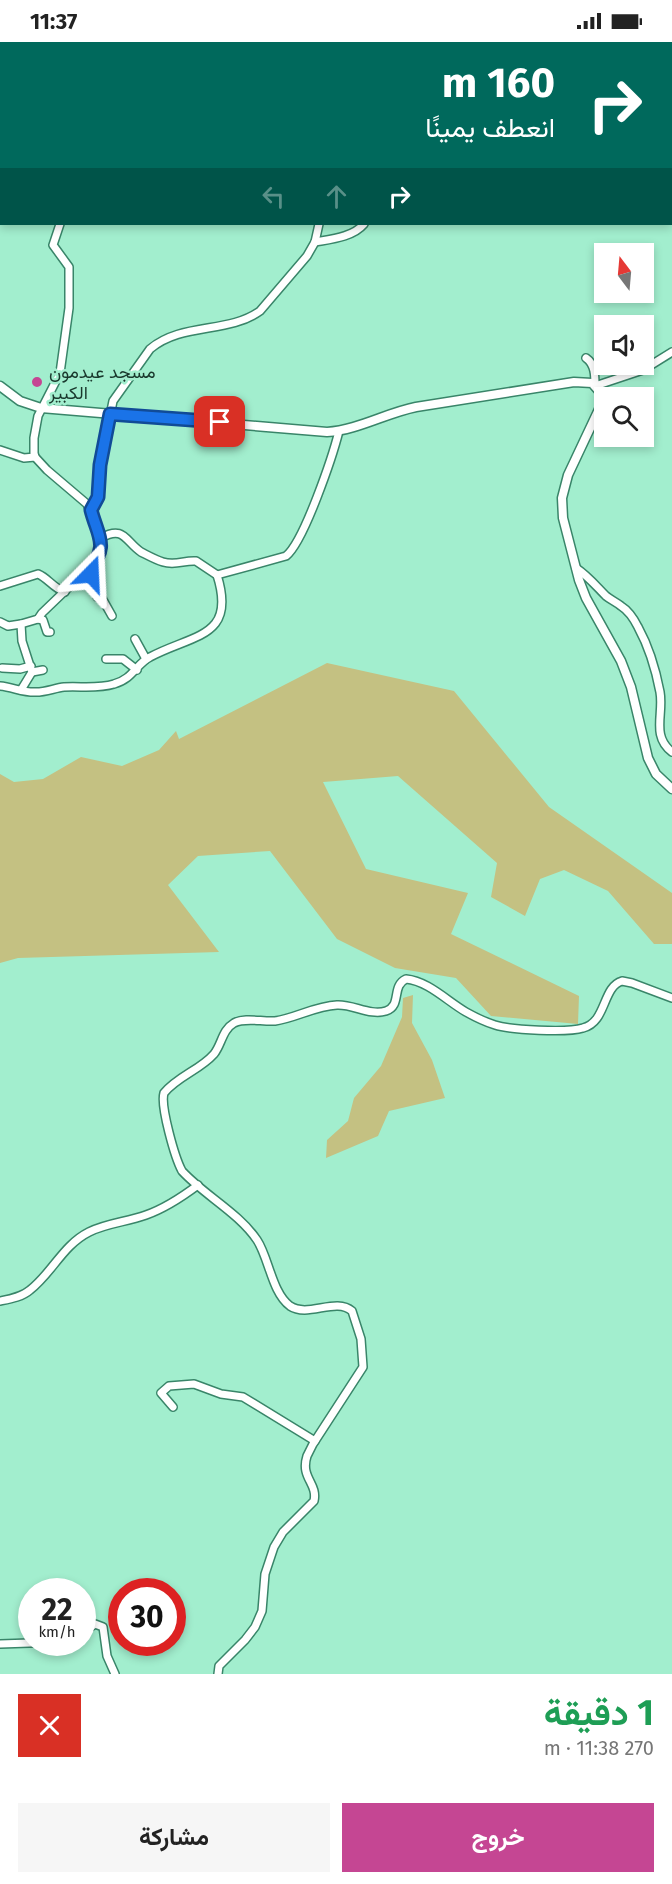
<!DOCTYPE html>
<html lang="ar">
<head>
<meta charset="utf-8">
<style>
  body { margin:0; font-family:"Fira Sans",Vazirmatn,sans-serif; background:#f6f6f6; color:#222; direction:rtl; height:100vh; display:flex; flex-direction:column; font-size:22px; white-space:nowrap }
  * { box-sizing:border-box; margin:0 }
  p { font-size:20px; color:#767676 }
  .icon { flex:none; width:33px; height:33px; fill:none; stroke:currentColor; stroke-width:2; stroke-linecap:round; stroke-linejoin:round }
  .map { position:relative; height:1632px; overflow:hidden; direction:ltr }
  .sheet { display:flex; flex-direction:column; background:#fff; flex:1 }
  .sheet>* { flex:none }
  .banner { position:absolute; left:0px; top:0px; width:672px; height:183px; box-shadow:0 3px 9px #0003; direction:rtl; background:#00695c; color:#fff; overflow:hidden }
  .needle { width:39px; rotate:344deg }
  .tools { position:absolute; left:594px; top:201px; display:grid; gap:12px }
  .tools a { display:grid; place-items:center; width:60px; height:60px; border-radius:0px; background:#fff; box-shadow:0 3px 9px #0003; font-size:30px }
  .speed { position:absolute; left:18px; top:1536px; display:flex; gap:12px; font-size:30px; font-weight:700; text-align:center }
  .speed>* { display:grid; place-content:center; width:78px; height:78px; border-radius:50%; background:#fff; box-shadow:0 3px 9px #0003; line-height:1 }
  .speed small { font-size:15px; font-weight:400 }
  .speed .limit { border:9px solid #d22; background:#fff; color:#111 }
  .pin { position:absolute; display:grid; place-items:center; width:51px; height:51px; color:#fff; margin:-26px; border-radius:12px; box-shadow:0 3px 9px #0006 }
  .me { position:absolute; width:66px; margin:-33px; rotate:21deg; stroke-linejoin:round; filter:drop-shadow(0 0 4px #0008) }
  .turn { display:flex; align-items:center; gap:21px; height:126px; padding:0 18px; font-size:27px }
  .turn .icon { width:78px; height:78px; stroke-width:2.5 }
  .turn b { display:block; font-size:42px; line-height:51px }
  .lanes { display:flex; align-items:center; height:57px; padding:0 18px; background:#0003; justify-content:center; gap:30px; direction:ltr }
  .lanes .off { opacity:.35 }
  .round { display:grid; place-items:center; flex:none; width:63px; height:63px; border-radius:0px; background:#f6f6f6 }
  .summary { display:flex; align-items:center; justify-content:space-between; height:102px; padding:0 18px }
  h1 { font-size:36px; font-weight:700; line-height:45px; color:#1e9e55 }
  .action { display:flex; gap:12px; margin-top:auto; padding:12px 18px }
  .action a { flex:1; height:69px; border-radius:0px; background:#c54693; color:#fff; font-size:24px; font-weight:700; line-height:69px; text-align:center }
  .action a+a { background:#f6f6f6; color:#222 }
  .status { display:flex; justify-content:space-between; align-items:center; height:42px; padding:0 30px; background:#fff; direction:ltr }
  .status svg { height:16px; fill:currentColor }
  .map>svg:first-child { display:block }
</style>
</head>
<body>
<div class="status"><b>11:37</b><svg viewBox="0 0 49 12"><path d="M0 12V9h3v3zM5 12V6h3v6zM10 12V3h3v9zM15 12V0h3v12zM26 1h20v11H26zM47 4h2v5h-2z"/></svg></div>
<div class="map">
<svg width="672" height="1632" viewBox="0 0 672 1632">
  <rect width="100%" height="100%" fill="#a2eece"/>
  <!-- green -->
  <g fill="#c4c182">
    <path d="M 327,621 L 454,649 L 549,765 L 672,851 L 672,902 L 654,902 L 608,849 L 564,828 L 540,837 L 525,874 L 491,855 L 497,821 L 398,734 L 323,740 L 366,827 L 468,851 L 451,892 L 579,954 L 578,982 L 491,974 L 456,936 L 395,926 L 337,897 L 270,809 L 198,814 L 168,843 L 219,910 L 18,916 L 0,921 L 0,732 L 14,740 L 43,737 L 81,715 L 122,724 L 159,708 L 176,689 L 179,697 Z"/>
    <path d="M 413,953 L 412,981 L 432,1018 L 445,1056 L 389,1069 L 378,1094 L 326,1116 L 327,1098 L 348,1079 L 354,1056 L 381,1024 L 402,975 L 403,956 Z"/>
  </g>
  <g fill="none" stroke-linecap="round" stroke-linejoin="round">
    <!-- minor casing -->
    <g stroke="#398569" stroke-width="10">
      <g id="minor">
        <path d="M 367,2 L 367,0"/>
        <path d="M 453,2 L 454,0"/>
        <path d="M 60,182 L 53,203 L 69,225 L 69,266 L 60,331 L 38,374 L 34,396 L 34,411 L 35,415 L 47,428 L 87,462 L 101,496 C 124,483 125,499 141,510 C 147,513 156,518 163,520 C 176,524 184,518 196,519 L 217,533 L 286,514 C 304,500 333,413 339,389"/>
        <path d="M 315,200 C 332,197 353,195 364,182"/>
        <path d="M 586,316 C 595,322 595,334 595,344 L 643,328 L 672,310"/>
        <path d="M 0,408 L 24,416 L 35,415"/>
        <path d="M 91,468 L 98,455 L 100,423 L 113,359 L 150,307 C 182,280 228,292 260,269 L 307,214 L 315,200 L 319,182"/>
        <path d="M 576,526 C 588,534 596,544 606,554 C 611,558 616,560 621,564 C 629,569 634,577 638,585 C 649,605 656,629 660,650 C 664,672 651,694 672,710"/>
        <path d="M 88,529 L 94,540 L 97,555 L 103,558 L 112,574"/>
        <path d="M 0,544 L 38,532 C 48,536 53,546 65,550"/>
        <path d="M 38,577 L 43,578 L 47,590 L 50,590"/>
        <path d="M 0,580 L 8,584 L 21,582"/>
        <path d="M 135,597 L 146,617"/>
        <path d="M 106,617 L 123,617 L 137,628"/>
        <path d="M 2,626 L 20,627 L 31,624"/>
        <path d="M 32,630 L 43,628"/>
        <path d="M 0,644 C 12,645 25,651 36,650 C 46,650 55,646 64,645 C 81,644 98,647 114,642 C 133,637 136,622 150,615 C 193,592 237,596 217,533"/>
        <path d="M 21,648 L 32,630 L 22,599 L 21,582 L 38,577 L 42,571 L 91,524 L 99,511 L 101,496"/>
        <path d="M 0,1259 C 10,1257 22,1255 30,1248 C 52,1231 63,1203 89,1190 C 107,1181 127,1180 146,1173 C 166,1166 182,1155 198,1143"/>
        <path d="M 173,1365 L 161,1351 L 169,1344 L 194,1342 L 221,1352 L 243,1355 L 315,1399"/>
        <path d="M 82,1591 L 95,1582 L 103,1585 L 107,1614 L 115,1632"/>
        <path d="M 0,1602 L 59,1600"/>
        <path d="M 218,1632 L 219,1624 L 245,1598 L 255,1585 L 262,1569 L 265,1532 L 274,1505 L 283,1490 L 314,1459 C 318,1441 300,1436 307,1414 L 313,1402 L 363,1325 L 361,1297 L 352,1269 C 336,1255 308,1276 290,1264 C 272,1251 269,1216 257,1198 C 239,1171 204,1153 182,1129 C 175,1116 160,1064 164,1051 C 178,1034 200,1028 214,1012 C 222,1002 222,988 234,981 C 245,975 262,980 275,979 C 296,976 315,964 337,963 C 353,962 370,974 386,969 C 402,964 391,944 406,937 C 428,939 447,959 466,970 C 475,975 485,980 495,983 C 511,988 567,991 583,986 C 607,980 602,945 622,939 L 632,941 L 672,956"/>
      </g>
    </g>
    <!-- tertiary casing -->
    <g stroke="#398569" stroke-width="11">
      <path id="tertiary" d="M 0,344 L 20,359 L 41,366 L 327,390 C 358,388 386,371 416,365 L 574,340 L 592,341 L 600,350 L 601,363 L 568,433 L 562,456 L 563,476 L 579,538 L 586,556 L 621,619 L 631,645 L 648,716 L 656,732 L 672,747"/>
    </g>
    <!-- minor -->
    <use href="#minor" stroke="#fff" stroke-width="7"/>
    <!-- tertiary -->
    <use href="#tertiary" stroke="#fff" stroke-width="8"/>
  </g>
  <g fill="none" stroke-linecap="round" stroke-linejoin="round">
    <!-- route casing -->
    <g stroke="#114b97" stroke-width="15">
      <path id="route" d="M 91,532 L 88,529 C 110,504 98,495 91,468 L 98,455 L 100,423 L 110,372 L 220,380"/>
    </g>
    <!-- route -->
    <use href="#route" stroke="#1a73e8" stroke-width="10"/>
  </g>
  <!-- markers -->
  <circle fill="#c54693" stroke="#a2eece" stroke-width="2" cx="37" cy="340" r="6"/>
  <g text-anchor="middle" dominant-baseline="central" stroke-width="5" stroke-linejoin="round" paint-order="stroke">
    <!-- poi labels -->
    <g font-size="18" fill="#19382c" stroke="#a2eece" text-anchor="start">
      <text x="49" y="330">مسجد عيدمون<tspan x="49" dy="21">الكبير</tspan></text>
    </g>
  </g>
</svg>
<div class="tools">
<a><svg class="needle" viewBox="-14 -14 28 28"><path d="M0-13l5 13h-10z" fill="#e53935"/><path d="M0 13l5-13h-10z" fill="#767676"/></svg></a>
<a><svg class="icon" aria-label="sound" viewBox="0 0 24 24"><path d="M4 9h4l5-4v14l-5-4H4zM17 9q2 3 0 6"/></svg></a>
<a><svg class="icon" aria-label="search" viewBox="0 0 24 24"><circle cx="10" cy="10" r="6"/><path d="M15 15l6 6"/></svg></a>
</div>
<div class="speed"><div>22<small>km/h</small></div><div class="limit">30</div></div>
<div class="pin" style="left:220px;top:380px;background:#d93025"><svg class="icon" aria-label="arrive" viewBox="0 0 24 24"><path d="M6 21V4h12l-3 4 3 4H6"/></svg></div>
<svg class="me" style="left:91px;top:532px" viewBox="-20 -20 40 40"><path d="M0-17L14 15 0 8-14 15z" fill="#1a73e8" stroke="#fff" stroke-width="4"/></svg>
<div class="banner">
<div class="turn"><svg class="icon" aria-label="right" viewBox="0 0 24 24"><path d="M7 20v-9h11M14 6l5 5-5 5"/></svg><div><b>160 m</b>انعطف يمينًا</div></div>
<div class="lanes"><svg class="icon off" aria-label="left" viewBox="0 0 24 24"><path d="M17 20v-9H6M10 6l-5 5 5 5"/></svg><svg class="icon off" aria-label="ahead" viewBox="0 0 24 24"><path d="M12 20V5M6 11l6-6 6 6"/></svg><svg class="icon" aria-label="right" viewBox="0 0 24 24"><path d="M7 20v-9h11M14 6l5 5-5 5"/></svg></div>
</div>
</div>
<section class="sheet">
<div class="summary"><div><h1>1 دقيقة</h1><p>270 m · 11:38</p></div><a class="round" style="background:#d93025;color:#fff"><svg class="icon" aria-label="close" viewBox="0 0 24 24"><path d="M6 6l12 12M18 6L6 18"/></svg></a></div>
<div class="action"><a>خروج</a><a>مشاركة</a></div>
</section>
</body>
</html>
